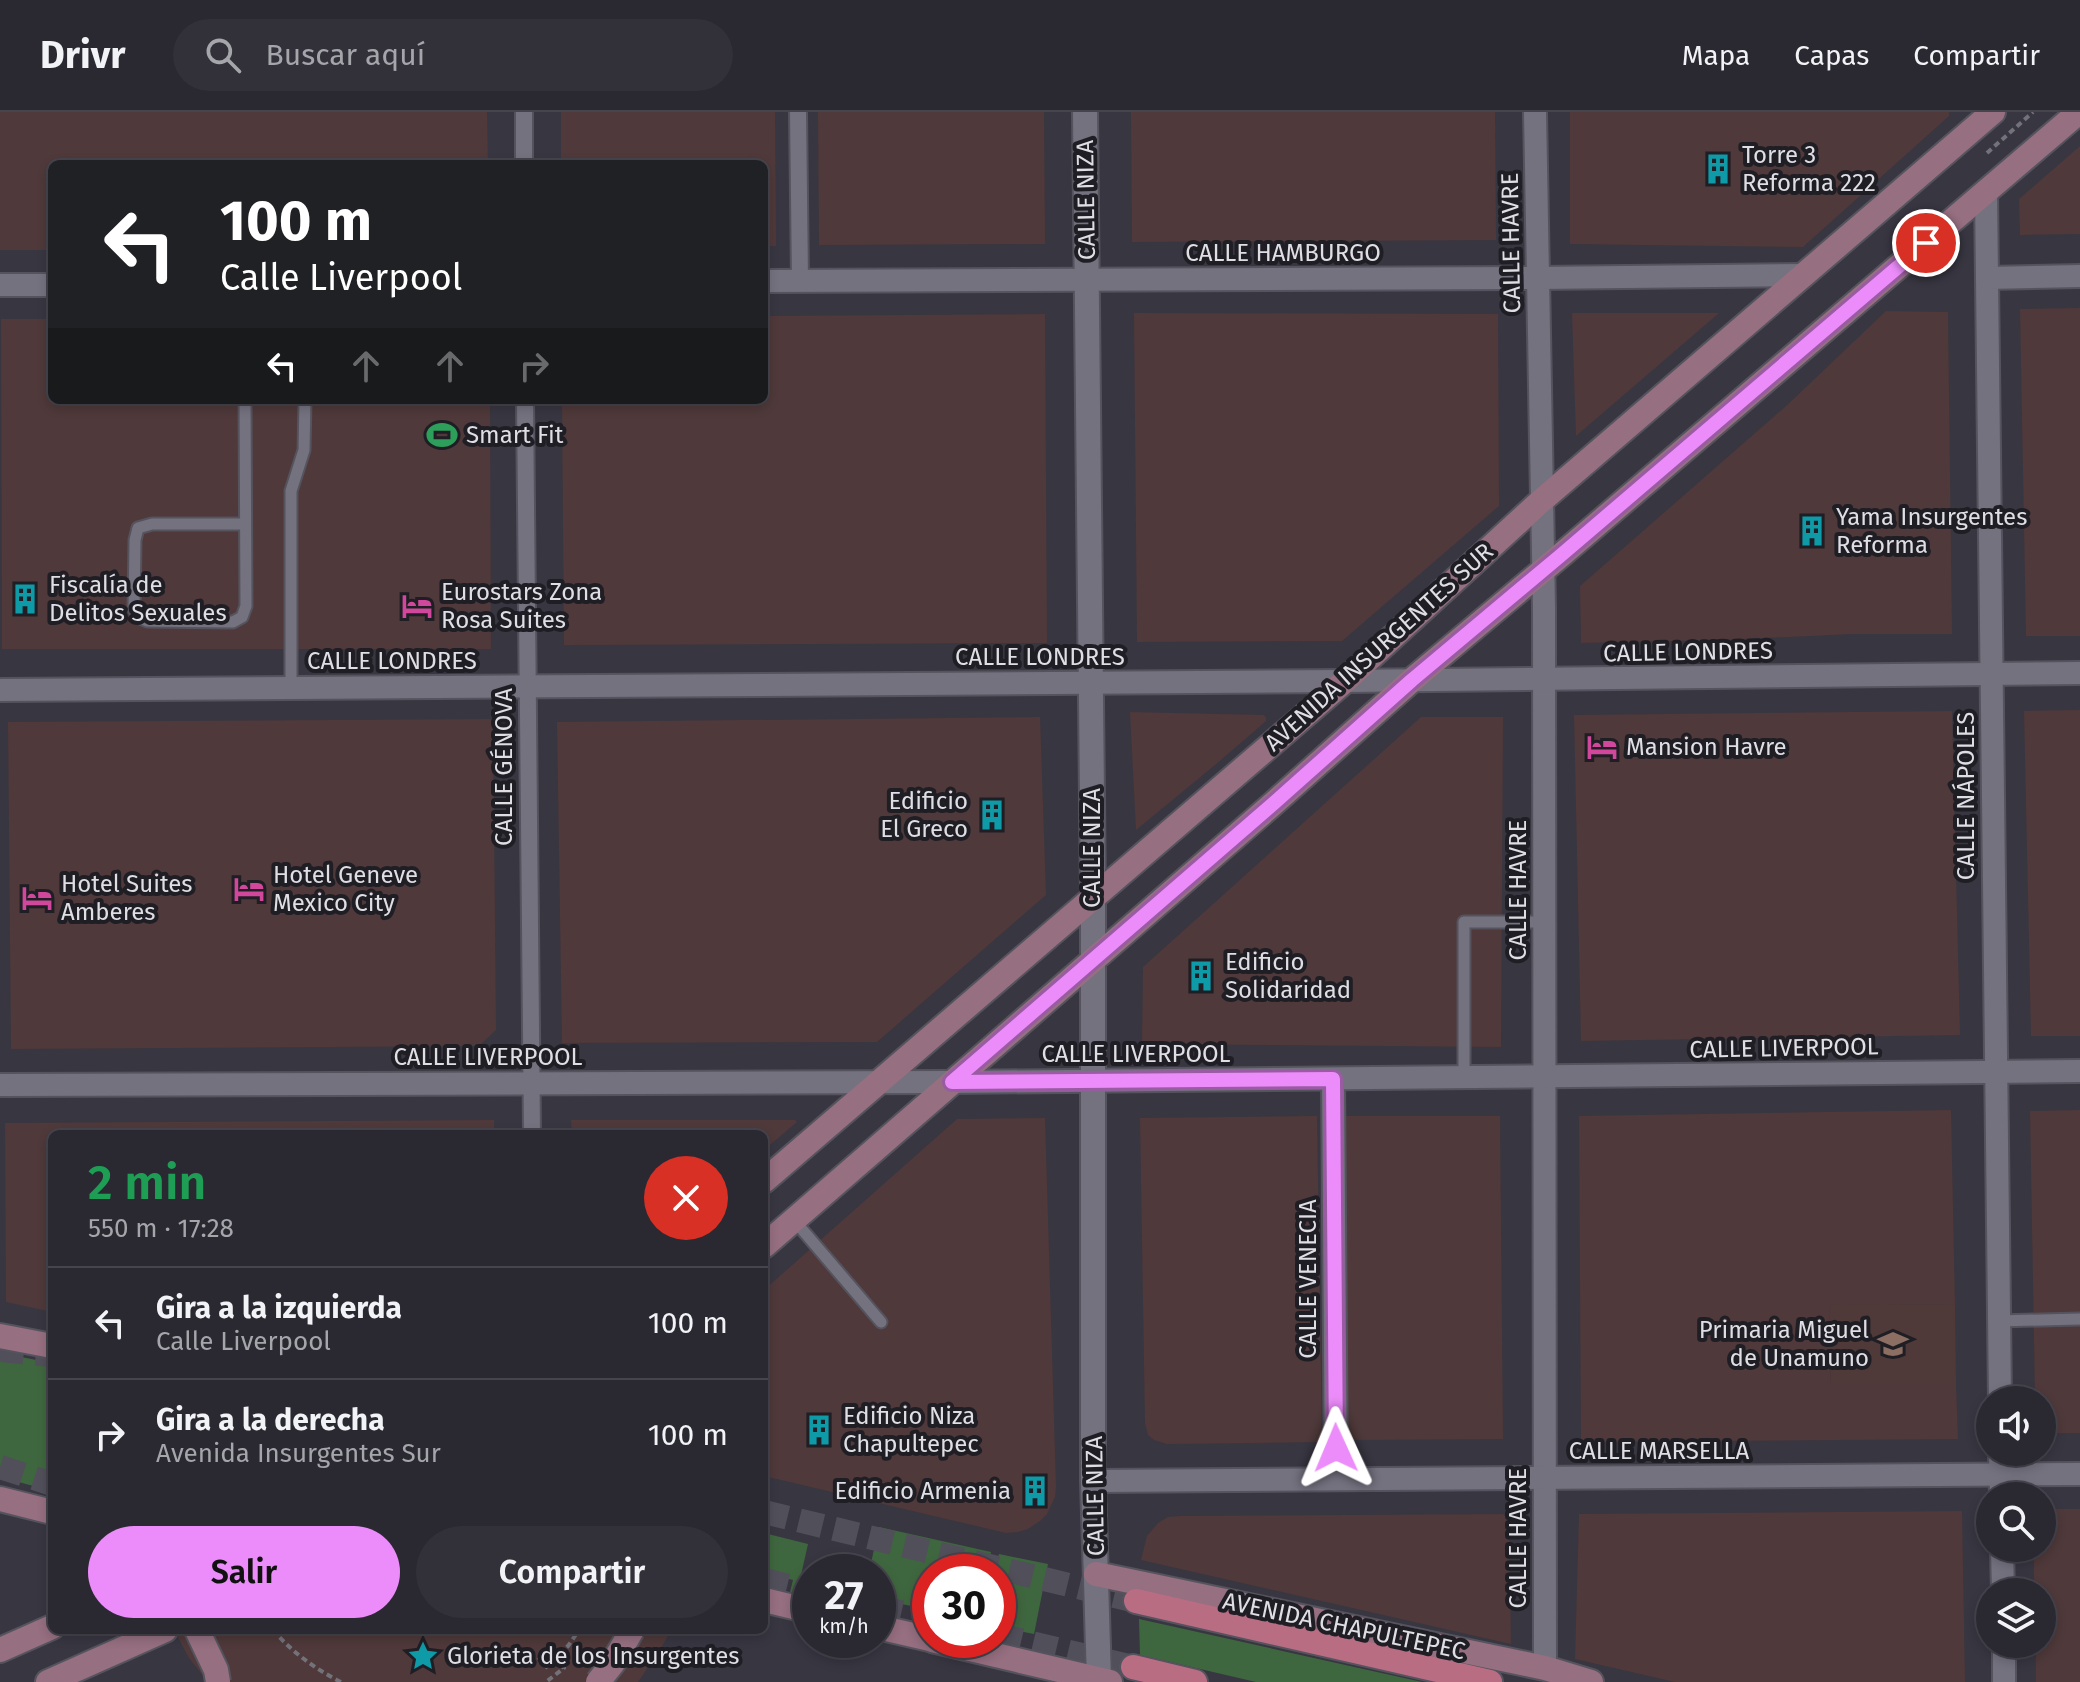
<!DOCTYPE html>
<html lang="es">
<head>
<meta charset="utf-8">
<style>
  body { margin:0; font-family:"Fira Sans",sans-serif; background:#323039; color:#f1f3f6; height:100vh; display:flex; flex-direction:column; font-size:30px; white-space:nowrap }
  * { box-sizing:border-box; margin:0 }
  p { font-size:26px; color:#a5a6ab }
  .icon { flex:none; width:44px; height:44px; fill:none; stroke:currentColor; stroke-width:2; stroke-linecap:round; stroke-linejoin:round }
  .map { position:relative; flex:1; overflow:hidden }
  .drawer { position:absolute; left:48px; top:1018px; width:720px; height:504px; display:flex; flex-direction:column; background:#2a2831; border-radius:12px; box-shadow:0 4px 12px #0003,0 0 0 2px #46444d }
  .drawer>* { flex:none }
  .top-card { position:absolute; left:48px; top:48px; width:720px; height:244px; border-radius:12px; box-shadow:0 4px 12px #0003,0 0 0 2px #46444d; background:#202124; color:#fff; overflow:hidden }
  .tools { position:absolute; left:1976px; top:1274px; display:grid; gap:16px }
  .tools a { display:grid; place-items:center; width:80px; height:80px; border-radius:50%; background:#2a2831; box-shadow:0 4px 12px #0003,0 0 0 2px #46444d; font-size:40px }
  .speed { position:absolute; left:792px; top:1442px; display:flex; gap:16px; font-size:40px; font-weight:700; text-align:center }
  .speed>* { display:grid; place-content:center; width:104px; height:104px; border-radius:50%; background:#2a2831; box-shadow:0 4px 12px #0003,0 0 0 2px #46444d; line-height:1 }
  .speed small { font-size:20px; font-weight:400 }
  .speed .limit { border:12px solid #d22; background:#fff; color:#111 }
  .pin { position:absolute; display:grid; place-items:center; width:68px; height:68px; color:#fff; margin:-34px; border:4px solid #fff; border-radius:50%; box-shadow:0 2px 8px #0007 }
  .me { position:absolute; width:88px; margin:-44px; rotate:359deg; stroke-linejoin:round; filter:drop-shadow(0 0 6px #0008) }
  .turn { display:flex; align-items:center; gap:28px; height:168px; padding:0 40px; font-size:36px }
  .turn .icon { width:104px; height:104px; stroke-width:2.5 }
  .turn b { display:block; font-size:56px; line-height:68px }
  .lanes { display:flex; align-items:center; height:76px; padding:0 40px; background:#0003; justify-content:center; gap:40px; direction:ltr }
  .lanes .off { opacity:.35 }
  .round { display:grid; place-items:center; flex:none; width:84px; height:84px; border-radius:42px; background:#323039 }
  .overview { display:flex; align-items:center; justify-content:space-between; height:136px; padding:0 40px }
  h1 { font-size:48px; font-weight:600; line-height:60px; color:#1e9e55 }
  .primary-button { display:flex; gap:16px; margin-top:auto; padding:16px 40px }
  .primary-button a { flex:1; height:92px; border-radius:48px; background:#ec8cfa; color:#111; font-size:32px; font-weight:600; line-height:92px; text-align:center }
  .primary-button a+a { background:#323039; color:#f1f3f6 }
  ul { padding:0; list-style:none }
  li { display:flex; align-items:center; gap:24px; height:112px; padding:0 40px; border-top:2px solid #46444d }
  li div { flex:1 }
  li b { display:block; font-size:30px }
  li em { font-style:normal }
  header { display:flex; align-items:center; gap:48px; box-sizing:border-box; height:112px; padding:0 40px; background:#2a2831; border-bottom:2px solid #46444d }
  header strong { font-size:38px }
  nav { display:flex; gap:44px; margin-inline-start:auto; font-size:28px }
  .search { width:560px; height:72px; background:#323039; display:flex; align-items:center; gap:20px; box-sizing:border-box; padding:0 28px; border-radius:44px; color:#a5a6ab; font-size:30px }
  .map>svg:first-child { display:block }
</style>
</head>
<body>
<header>
<strong>Drivr</strong>
<div class="search"><svg class="icon" aria-label="search" viewBox="0 0 24 24"><circle cx="10" cy="10" r="6"/><path d="M15 15l6 6"/></svg>Buscar aquí</div>
<nav><a>Mapa</a><a>Capas</a><a>Compartir</a></nav>
</header>
<div class="map">
<svg width="2080" height="1570" viewBox="0 0 2080 1570">
  <rect width="100%" height="100%" fill="#383641"/>
  <!-- commercial -->
  <g fill="#4f393a">
    <path d="M 0,0 L 487,0 L 488,52 L 52,52 L 52,138 L 0,138 Z"/>
    <path d="M 561,0 L 775,0 L 776,134 L 764,134 L 764,52 L 561,52 Z"/>
    <path d="M 818,0 L 1044,0 L 1045,132 L 819,133 Z"/>
    <path d="M 1131,0 L 1495,0 L 1496,128 L 1132,130 Z"/>
    <path d="M 1570,0 L 1949,0 L 1949,4 L 1803,135 L 1570,132 Z"/>
    <path d="M 2080,34 L 2080,122 L 2020,123 L 2019,87 Z"/>
    <path d="M 2080,196 L 2080,524 L 2026,524 L 2020,197 Z"/>
    <path d="M 1886,199 L 1948,200 L 1952,522 L 1853,522 L 1720,528 L 1581,531 L 1580,474 L 1785,295 Z"/>
    <path d="M 1134,201 L 1498,202 L 1499,394 L 1342,529 L 1137,530 Z"/>
    <path d="M 1572,201 L 1719,201 L 1576,324 Z"/>
    <path d="M 1045,202 L 1047,531 L 564,533 L 562,288 L 764,288 L 764,204 Z"/>
    <path d="M 1,207 L 52,207 L 52,288 L 490,288 L 491,537 L 2,537 Z"/>
    <path d="M 2080,598 L 2080,924 L 2031,924 L 2024,599 Z"/>
    <path d="M 1952,599 L 1960,923 L 1581,929 L 1574,603 Z"/>
    <path d="M 1130,600 L 1264,603 L 1266,606 L 1266,609 L 1215,653 L 1136,718 Z"/>
    <path d="M 1040,605 L 1046,783 L 877,930 L 562,931 L 557,610 Z"/>
    <path d="M 1421,605 L 1503,605 L 1501,935 L 1142,932 L 1143,855 Z"/>
    <path d="M 493,607 L 496,918 L 479,934 L 11,937 L 8,610 Z"/>
    <path d="M 1951,998 L 1955,1192 L 1829,1194 L 1831,1272 L 1956,1272 L 1958,1327 L 1581,1330 L 1579,1004 Z"/>
    <path d="M 2080,998 L 2080,1321 L 2042,1321 L 2042,1288 L 2035,1288 L 2030,999 Z"/>
    <path d="M 1317,1004 L 1322,1330 L 1167,1332 L 1154,1328 L 1148,1323 L 1145,1311 L 1140,1006 Z"/>
    <path d="M 1345,1004 L 1500,1004 L 1503,1327 L 1348,1328 Z"/>
    <path d="M 1045,1006 L 1056,1375 L 1055,1385 L 1047,1402 L 1040,1409 L 1028,1417 L 1018,1420 L 1006,1421 L 764,1364 L 764,1178 L 957,1007 Z"/>
    <path d="M 494,1008 L 494,1022 L 52,1022 L 52,1200 L 6,1190 L 5,1011 Z"/>
    <path d="M 571,1008 L 795,1008 L 797,1010 L 764,1038 L 764,1022 L 572,1022 Z"/>
    <path d="M 2042,1397 L 2080,1397 L 2080,1570 L 2036,1570 L 2036,1532 L 2042,1532 L 2042,1480 L 2034,1480 L 2034,1436 L 2042,1436 Z"/>
    <path d="M 1962,1399 L 1965,1570 L 1675,1570 L 1575,1547 L 1579,1402 Z"/>
    <path d="M 1503,1402 L 1509,1408 L 1511,1532 L 1141,1448 L 1147,1424 L 1158,1411 L 1168,1405 L 1180,1404 Z"/>
    <path d="M 174,1518 L 671,1518 L 660,1538 L 638,1570 L 208,1570 L 189,1546 Z"/>
  </g>
  <!-- education -->
  <path fill="#4f3a39" d="M 1955,1192 L 1956,1272 L 1831,1272 L 1829,1193 Z"/>
  <!-- green -->
  <g fill="#3f673f">
    <path d="M 0,1241 L 52,1251 L 52,1379 L 0,1365 Z"/>
    <path d="M 879,1415 L 991,1440 L 986,1460 L 930,1460 L 930,1498 L 878,1487 L 878,1460 L 869,1460 Z"/>
    <path d="M 764,1421 L 808,1432 L 797,1481 L 790,1480 L 793,1468 L 764,1461 L 764,1452 L 767,1452 L 770,1436 L 764,1434 Z"/>
    <path d="M 999,1442 L 1048,1452 L 1034,1522 L 998,1515 L 998,1460 L 995,1460 Z"/>
    <path d="M 1139,1507 L 1422,1570 L 1256,1570 L 1140,1543 Z"/>
  </g>
  <g fill="none" stroke-linecap="round" stroke-linejoin="round">
    <!-- primary-tunnel -->
    <g stroke="#514f5a" stroke-width="24" stroke-dasharray="24 12" stroke-linecap="butt">
      <path d="M 0,1238 L 50,1243"/>
      <path d="M 0,1355 L 52,1372"/>
      <path d="M 764,1400 L 1136,1489"/>
      <path d="M 764,1468 L 810,1479"/>
      <path d="M 878,1495 L 930,1507"/>
      <path d="M 998,1523 L 1133,1555"/>
    </g>
    <!-- service casing -->
    <g stroke="#55535d" stroke-width="15">
      <g id="service">
        <path d="M 245,288 L 246,494 L 242,505 L 233,510 L 147,509 L 138,505 L 134,496 L 135,428 L 138,416 L 152,412 L 245,412"/>
        <path d="M 291,576 L 291,379 L 304,338 L 305,288"/>
        <path d="M 1464,965 L 1464,810 L 1544,810"/>
        <path d="M 794,1108 L 881,1210"/>
        <path d="M 1998,1209 L 2080,1207"/>
      </g>
    </g>
    <!-- pedestrian casing -->
    <g stroke="#55535d" stroke-width="20">
      <g id="pedestrian">
        <path d="M 524,0 L 524,52"/>
        <path d="M 798,0 L 800,169"/>
        <path d="M 525,288 L 532,1022"/>
      </g>
    </g>
    <!-- minor casing -->
    <g stroke="#55535d" stroke-width="26">
      <g id="minor">
        <path d="M 1535,0 L 1544,496 L 1545,1556"/>
        <path d="M 1986,80 C 1990,482 1993,885 2000,1288"/>
        <path d="M 1987,166 L 2080,164"/>
        <path d="M 764,169 L 1538,166 L 1803,163"/>
        <path d="M 0,173 L 52,173"/>
        <path d="M 0,578 L 1345,569 L 2080,561"/>
        <path d="M 1333,967 L 1336,1367"/>
        <path d="M 0,973 L 952,970 L 2080,959"/>
        <path d="M 2000,1340 L 2001,1384"/>
        <path d="M 1093,1369 L 2080,1362"/>
        <path d="M 2002,1436 L 2003,1480"/>
        <path d="M 2004,1532 L 2004,1570"/>
      </g>
    </g>
    <!-- tertiary casing -->
    <g stroke="#55535d" stroke-width="28">
      <path id="tertiary" d="M 1085,0 L 1093,784 L 1093,1369 L 1099,1568 L 1097,1570"/>
    </g>
    <!-- secondary casing -->
    <g stroke="#55535d" stroke-width="28">
      <g id="secondary">
        <path d="M 764,1069 L 1345,569 L 1541,389 L 1993,0"/>
        <path d="M 764,1134 L 1274,691 L 1412,568 L 1560,444 L 2079,0"/>
        <path d="M 0,1224 L 52,1234"/>
        <path d="M 0,1387 L 52,1400"/>
        <path d="M 1096,1462 L 1545,1556 L 1591,1570"/>
        <path d="M 764,1488 L 810,1499"/>
        <path d="M 878,1515 L 930,1527"/>
        <path d="M 932,1528 L 1110,1570"/>
        <path d="M 0,1538 L 52,1515"/>
        <path d="M 48,1570 L 165,1518"/>
      </g>
    </g>
    <!-- primary casing -->
    <g stroke="#55535d" stroke-width="28">
      <g id="primary">
        <path d="M 1136,1489 L 1490,1570"/>
        <path d="M 1133,1555 L 1195,1570"/>
      </g>
    </g>
    <!-- path -->
    <g stroke="#73727b" stroke-width="4" stroke-dasharray="6 4" stroke-linecap="butt">
      <path d="M 1987,41 L 2033,0"/>
      <path d="M 273,1518 C 292,1540 315,1557 341,1570"/>
      <path d="M 586,1518 L 593,1525"/>
      <path d="M 538,1548 L 547,1540 L 564,1556 L 546,1570"/>
      <path d="M 545,1556 L 568,1534 L 579,1518"/>
    </g>
    <!-- service -->
    <use href="#service" stroke="#74727f" stroke-width="11"/>
    <!-- pedestrian -->
    <use href="#pedestrian" stroke="#74727f" stroke-width="16"/>
    <!-- minor -->
    <use href="#minor" stroke="#74727f" stroke-width="22"/>
    <!-- tertiary -->
    <use href="#tertiary" stroke="#74727f" stroke-width="24"/>
    <!-- secondary -->
    <use href="#secondary" stroke="#966f81" stroke-width="24"/>
    <!-- primary -->
    <use href="#primary" stroke="#b96d83" stroke-width="24"/>
    <!-- secondary-bridge casing -->
    <g stroke="#55535d" stroke-width="28" stroke-linecap="butt">
      <g id="secondary-bridge">
        <path d="M 197,1518 L 216,1558 L 218,1570"/>
        <path d="M 598,1570 L 613,1551 L 632,1518"/>
      </g>
    </g>
    <!-- secondary-bridge -->
    <use href="#secondary-bridge" stroke="#966f81" stroke-width="24"/>
  </g>
  <g fill="none" stroke-linecap="round" stroke-linejoin="round">
    <!-- route casing -->
    <g stroke="#995ba2" stroke-width="20">
      <path id="route" d="M 1336,1336 L 1333,967 L 952,970 L 1274,691 L 1412,568 L 1560,444 L 1926,131"/>
    </g>
    <!-- route -->
    <use href="#route" stroke="#ec8cfa" stroke-width="14"/>
  </g>
  <!-- icons -->
  <defs>
    <g id="building-bare" transform="scale(2.4)"><path d="M-4-6H4V6H1V3H-1V6H-4ZM-2.5-4.3h1.7v1.8h-1.7ZM.8-4.3h1.7v1.8H.8ZM-2.5-1h1.7V.8h-1.7ZM.8-1h1.7V.8H.8Z" fill="#0f9aa8" stroke="#1f1e24" stroke-width="2.5" paint-order="stroke"/></g>
    <g id="stadium-bare" transform="scale(2.4)"><path d="M0-5a6.5 5 0 1 0 0 10a6.5 5 0 1 0 0-10ZM-3.5-1.8h7v3.6h-7Z" fill="#2e9e5b" stroke="#1f1e24" stroke-width="2.5" paint-order="stroke"/></g>
    <g id="hotel-bare" transform="scale(2.4)"><path d="M-6-4.5h1.5V1H6V5H4.5V3h-9V5H-6ZM-4 0a1.8 1.8 0 1 1 3.6 0ZM.5 0V-2.5h3Q6-2.5 6 0Z" fill="#d1479c" stroke="#1f1e24" stroke-width="2.5" paint-order="stroke"/></g>
    <g id="school-bare" transform="scale(2.4)"><path d="M0-5L7-2L0 1L-7-2ZM-4 1L0 2.5L4 1V4Q0 6-4 4Z" fill="#8d6e63" stroke="#1f1e24" stroke-width="2.5" paint-order="stroke"/></g>
    <g id="sight-bare" transform="scale(2.4)"><path d="M0-6L1.8-2.2L6-1.7L2.9 1.2L3.7 5.4L0 3.3L-3.7 5.4L-2.9 1.2L-6-1.7L-1.8-2.2Z" fill="#0f9aa8" stroke="#1f1e24" stroke-width="2.5" paint-order="stroke"/></g>
  </defs>
  <g fill-rule="evenodd">
    <use href="#building-bare" x="1718" y="57"/>
    <use href="#stadium-bare" x="442" y="323"/>
    <use href="#building-bare" x="1812" y="419"/>
    <use href="#building-bare" x="25" y="487"/>
    <use href="#hotel-bare" x="417" y="494"/>
    <use href="#hotel-bare" x="1602" y="635"/>
    <use href="#building-bare" x="992" y="703"/>
    <use href="#hotel-bare" x="249" y="777"/>
    <use href="#hotel-bare" x="37" y="786"/>
    <use href="#building-bare" x="1201" y="864"/>
    <use href="#school-bare" x="1893" y="1232"/>
    <use href="#building-bare" x="819" y="1318"/>
    <use href="#building-bare" x="1035" y="1379"/>
    <use href="#sight-bare" x="423" y="1544"/>
  </g>
  <g text-anchor="middle" dominant-baseline="central" stroke-width="8" stroke-linejoin="round" paint-order="stroke">
    <!-- poi labels -->
    <g font-size="24" fill="#dfdee5" stroke="#1f1e24" text-anchor="start">
      <text x="1742" y="43">Torre 3<tspan x="1742" dy="28">Reforma 222</tspan></text>
      <text x="466" y="323">Smart Fit</text>
      <text x="1836" y="405">Yama Insurgentes<tspan x="1836" dy="28">Reforma</tspan></text>
      <text x="49" y="473">Fiscalía de<tspan x="49" dy="28">Delitos Sexuales</tspan></text>
      <text x="441" y="480">Eurostars Zona<tspan x="441" dy="28">Rosa Suites</tspan></text>
      <text x="1626" y="635">Mansion Havre</text>
      <text x="968" y="689" text-anchor="end">Edificio<tspan x="968" dy="28">El Greco</tspan></text>
      <text x="273" y="763">Hotel Geneve<tspan x="273" dy="28">Mexico City</tspan></text>
      <text x="61" y="772">Hotel Suites<tspan x="61" dy="28">Amberes</tspan></text>
      <text x="1225" y="850">Edificio<tspan x="1225" dy="28">Solidaridad</tspan></text>
      <text x="1869" y="1218" text-anchor="end">Primaria Miguel<tspan x="1869" dy="28">de Unamuno</tspan></text>
      <text x="843" y="1304">Edificio Niza<tspan x="843" dy="28">Chapultepec</tspan></text>
      <text x="1011" y="1379" text-anchor="end">Edificio Armenia</text>
      <text x="447" y="1544">Glorieta de los Insurgentes</text>
    </g>
    <!-- street labels -->
    <g font-size="24" fill="#dfdee5" stroke="#1f1e24">
      <text transform="translate(1086 88) rotate(-91)">CALLE NIZA</text>
      <text transform="translate(1511 131) rotate(-91)">CALLE HAVRE</text>
      <text x="1283" y="141">CALLE HAMBURGO</text>
      <text transform="translate(1379 535) rotate(-42)">AVENIDA INSURGENTES SUR</text>
      <text transform="translate(1688 540) rotate(-1)">CALLE LONDRES</text>
      <text x="1040" y="545">CALLE LONDRES</text>
      <text x="392" y="549">CALLE LONDRES</text>
      <text transform="translate(504 655) rotate(-90)">CALLE GÉNOVA</text>
      <text transform="translate(1966 684) rotate(-90)">CALLE NÁPOLES</text>
      <text transform="translate(1092 736) rotate(-90)">CALLE NIZA</text>
      <text transform="translate(1518 778) rotate(-90)">CALLE HAVRE</text>
      <text transform="translate(1784 936) rotate(-1)">CALLE LIVERPOOL</text>
      <text x="1136" y="942">CALLE LIVERPOOL</text>
      <text x="488" y="945">CALLE LIVERPOOL</text>
      <text transform="translate(1308 1167) rotate(-90)">CALLE VENECIA</text>
      <text x="1659" y="1339">CALLE MARSELLA</text>
      <text transform="translate(1095 1384) rotate(-91)">CALLE NIZA</text>
      <text transform="translate(1518 1426) rotate(-90)">CALLE HAVRE</text>
      <text transform="translate(1344 1514) rotate(12)">AVENIDA CHAPULTEPEC</text>
    </g>
  </g>
</svg>
<div class="tools">
<a><svg class="icon" aria-label="sound" viewBox="0 0 24 24"><path d="M4 9h4l5-4v14l-5-4H4zM17 9q2 3 0 6"/></svg></a>
<a><svg class="icon" aria-label="search" viewBox="0 0 24 24"><circle cx="10" cy="10" r="6"/><path d="M15 15l6 6"/></svg></a>
<a><svg class="icon" aria-label="layers" viewBox="0 0 24 24"><path d="M12 4l9 5-9 5-9-5zM3 14l9 5 9-5"/></svg></a>
</div>
<div class="speed"><div>27<small>km/h</small></div><div class="limit">30</div></div>
<div class="pin" style="left:1926px;top:131px;background:#d93025"><svg class="icon" aria-label="arrive" viewBox="0 0 24 24"><path d="M6 21V4h12l-3 4 3 4H6"/></svg></div>
<svg class="me" style="left:1336px;top:1336px" viewBox="-20 -20 40 40"><path d="M0-17L14 15 0 8-14 15z" fill="#ec8cfa" stroke="#fff" stroke-width="4"/></svg>
<div class="top-card">
<div class="turn"><svg class="icon" aria-label="left" viewBox="0 0 24 24"><path d="M17 20v-9H6M10 6l-5 5 5 5"/></svg><div><b>100 m</b>Calle Liverpool</div></div>
<div class="lanes"><svg class="icon" aria-label="left" viewBox="0 0 24 24"><path d="M17 20v-9H6M10 6l-5 5 5 5"/></svg><svg class="icon off" aria-label="ahead" viewBox="0 0 24 24"><path d="M12 20V5M6 11l6-6 6 6"/></svg><svg class="icon off" aria-label="ahead" viewBox="0 0 24 24"><path d="M12 20V5M6 11l6-6 6 6"/></svg><svg class="icon off" aria-label="right" viewBox="0 0 24 24"><path d="M7 20v-9h11M14 6l5 5-5 5"/></svg></div>
</div>
<section class="drawer">
<div class="overview"><div><h1>2 min</h1><p>550 m · 17:28</p></div><a class="round" style="background:#d93025;color:#fff"><svg class="icon" aria-label="close" viewBox="0 0 24 24"><path d="M6 6l12 12M18 6L6 18"/></svg></a></div>
<ul>
<li><svg class="icon" aria-label="left" viewBox="0 0 24 24"><path d="M17 20v-9H6M10 6l-5 5 5 5"/></svg><div><b>Gira a la izquierda</b><p>Calle Liverpool</p></div><em>100 m</em></li>
<li><svg class="icon" aria-label="right" viewBox="0 0 24 24"><path d="M7 20v-9h11M14 6l5 5-5 5"/></svg><div><b>Gira a la derecha</b><p>Avenida Insurgentes Sur</p></div><em>100 m</em></li>
</ul>
<div class="primary-button"><a>Salir</a><a>Compartir</a></div>
</section>
</div>
</body>
</html>
